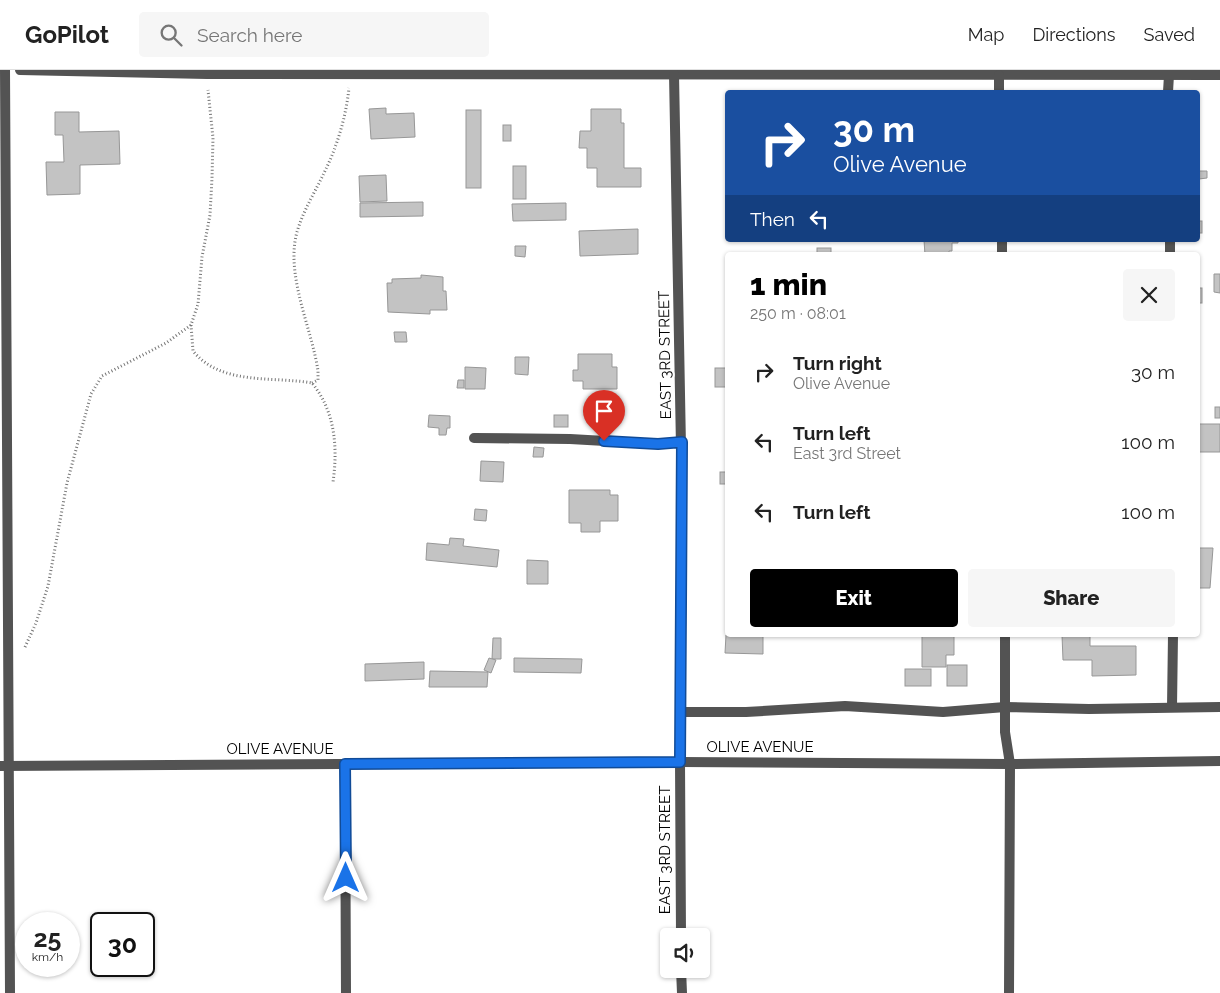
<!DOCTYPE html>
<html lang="en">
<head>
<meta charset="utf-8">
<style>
  body { margin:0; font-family:Raleway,sans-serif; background:#f6f6f6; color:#222; height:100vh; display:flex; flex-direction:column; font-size:19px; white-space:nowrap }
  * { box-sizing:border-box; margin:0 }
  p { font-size:16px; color:#767676 }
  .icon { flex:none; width:28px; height:28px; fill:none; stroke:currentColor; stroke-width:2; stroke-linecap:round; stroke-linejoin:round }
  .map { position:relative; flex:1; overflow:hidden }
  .drawer { position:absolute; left:725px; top:182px; width:475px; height:385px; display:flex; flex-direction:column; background:#fff; border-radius:5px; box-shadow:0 1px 4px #0004 }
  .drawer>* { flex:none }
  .top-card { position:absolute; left:725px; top:20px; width:475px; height:152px; border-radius:5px; box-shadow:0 1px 4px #0004; background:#1a4fa0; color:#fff; overflow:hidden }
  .tools { position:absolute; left:660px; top:858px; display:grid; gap:10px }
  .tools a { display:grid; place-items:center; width:50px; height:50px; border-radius:5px; background:#fff; box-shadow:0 1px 4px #0004; font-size:25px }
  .speed { position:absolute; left:15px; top:842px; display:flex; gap:10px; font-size:25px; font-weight:700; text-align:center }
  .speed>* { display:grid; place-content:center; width:65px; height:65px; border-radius:50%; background:#fff; box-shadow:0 1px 4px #0004; line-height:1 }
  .speed small { font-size:12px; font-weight:400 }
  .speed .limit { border:2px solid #111; border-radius:8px; background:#fff; color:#111 }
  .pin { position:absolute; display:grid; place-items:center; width:42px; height:42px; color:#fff; margin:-51px -21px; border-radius:50% 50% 50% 0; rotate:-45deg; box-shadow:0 0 5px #0007 }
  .pin .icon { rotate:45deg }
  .me { position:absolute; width:55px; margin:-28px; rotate:0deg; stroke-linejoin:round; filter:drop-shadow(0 0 4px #0008) }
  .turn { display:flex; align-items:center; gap:18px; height:105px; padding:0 25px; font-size:22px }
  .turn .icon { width:65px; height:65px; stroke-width:2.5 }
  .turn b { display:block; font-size:35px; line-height:42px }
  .then { display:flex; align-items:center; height:48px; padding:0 25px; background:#0003; gap:10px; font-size:19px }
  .round { display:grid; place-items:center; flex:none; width:52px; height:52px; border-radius:5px; background:#f6f6f6 }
  .headline { display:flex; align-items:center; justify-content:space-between; height:85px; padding:0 25px }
  h1 { font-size:30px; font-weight:800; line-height:38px; color:#000 }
  .action { display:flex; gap:10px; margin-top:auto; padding:10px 25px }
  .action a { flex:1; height:58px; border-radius:5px; background:#000; color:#fff; font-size:20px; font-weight:800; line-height:58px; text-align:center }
  .action a+a { background:#f6f6f6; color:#222 }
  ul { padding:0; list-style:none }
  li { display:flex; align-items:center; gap:15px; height:70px; padding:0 25px }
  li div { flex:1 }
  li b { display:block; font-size:19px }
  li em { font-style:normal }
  header { display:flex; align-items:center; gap:30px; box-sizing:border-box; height:70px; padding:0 25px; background:#fff; border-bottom:1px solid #e0e0e0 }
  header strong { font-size:24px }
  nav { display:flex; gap:28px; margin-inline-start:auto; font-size:18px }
  .search { width:350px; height:45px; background:#f6f6f6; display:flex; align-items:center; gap:12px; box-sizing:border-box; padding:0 18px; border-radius:5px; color:#767676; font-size:19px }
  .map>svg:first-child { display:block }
</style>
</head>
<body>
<header>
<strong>GoPilot</strong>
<div class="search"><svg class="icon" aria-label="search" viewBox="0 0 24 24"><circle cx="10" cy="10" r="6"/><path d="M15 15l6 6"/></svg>Search here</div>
<nav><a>Map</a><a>Directions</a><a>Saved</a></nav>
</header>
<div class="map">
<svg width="1220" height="923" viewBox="0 0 1220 923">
  <rect width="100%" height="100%" fill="#fff"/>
  <!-- building -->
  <g fill="#c3c3c3" stroke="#979797">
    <path d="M 386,38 L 386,44 L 414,43 L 415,67 L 371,69 L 369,39 Z"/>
    <path d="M 591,39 L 621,39 L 621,53 L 624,53 L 624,98 L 641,98 L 641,117 L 597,117 L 597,98 L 587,98 L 587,78 L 579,78 L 580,61 L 591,61 Z"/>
    <rect x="466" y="40" width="15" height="78"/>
    <path d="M 55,42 L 79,42 L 79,62 L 119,61 L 120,94 L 80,95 L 80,124 L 47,125 L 46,92 L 64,92 L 63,65 L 55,65 Z"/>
    <rect x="503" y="55" width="8" height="16"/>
    <rect x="513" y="96" width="13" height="33"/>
    <path d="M 1199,101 L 1207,101 L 1207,108 L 1199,109 Z"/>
    <path d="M 386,105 L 387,131 L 360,132 L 359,106 Z"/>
    <path d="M 423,132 L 423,146 L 360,147 L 360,133 Z"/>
    <path d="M 566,133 L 566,150 L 513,151 L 512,134 Z"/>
    <rect x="1198" y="151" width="4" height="12"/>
    <path d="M 638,159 L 638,184 L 580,186 L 579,161 Z"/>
    <path d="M 924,170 L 958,170 L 958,173 L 952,173 L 952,181 L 949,181 L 949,185 L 925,185 Z"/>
    <path d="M 515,176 L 526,176 L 525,187 L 515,186 Z"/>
    <rect x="817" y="178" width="14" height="7"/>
    <path d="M 1214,204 L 1220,204 L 1220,223 L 1214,222 Z"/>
    <path d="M 421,205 L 443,207 L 443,221 L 446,221 L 447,240 L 430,240 L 430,244 L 388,242 L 387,213 L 392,213 L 392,209 L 421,208 Z"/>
    <rect x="1198" y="218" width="4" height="15"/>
    <path d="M 394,262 L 406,262 L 407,272 L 395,272 Z"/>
    <path d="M 578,284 L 612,284 L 612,297 L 617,297 L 617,319 L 583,319 L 583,311 L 573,311 L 573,300 L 578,300 Z"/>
    <path d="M 515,287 L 529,287 L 528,305 L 515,304 Z"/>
    <path d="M 465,297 L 486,298 L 485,319 L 465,319 Z"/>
    <rect x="715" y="298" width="13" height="19"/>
    <path d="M 458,310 L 464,310 L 464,318 L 457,318 Z"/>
    <rect x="1215" y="337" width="5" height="11"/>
    <path d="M 429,345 L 450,346 L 450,358 L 447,358 L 446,365 L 439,365 L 439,358 L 428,357 Z"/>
    <rect x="554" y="345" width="14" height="12"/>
    <rect x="1198" y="354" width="22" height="28"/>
    <path d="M 534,377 L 544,378 L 543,387 L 533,387 Z"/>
    <path d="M 481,391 L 504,392 L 503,412 L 480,411 Z"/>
    <rect x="720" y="402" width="8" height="12"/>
    <path d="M 569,420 L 610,420 L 610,425 L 618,425 L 618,451 L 600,451 L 600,462 L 581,462 L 581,453 L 569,453 Z"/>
    <path d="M 475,439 L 487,440 L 486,451 L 474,450 Z"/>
    <path d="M 450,468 L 464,469 L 463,476 L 499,480 L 497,497 L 426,490 L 427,473 L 449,475 Z"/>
    <path d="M 1198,475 L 1198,478 L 1213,478 L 1210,518 L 1198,518 Z"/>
    <path d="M 527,490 L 548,491 L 548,514 L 527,514 Z"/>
    <path d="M 726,565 L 763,565 L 763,584 L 725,583 Z"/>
    <path d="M 922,565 L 954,565 L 954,585 L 946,585 L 946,597 L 922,597 Z"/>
    <path d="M 1062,565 L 1090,565 L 1090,576 L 1136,576 L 1136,605 L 1092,606 L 1092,590 L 1063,590 Z"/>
    <path d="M 493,568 L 501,568 L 501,589 L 492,589 Z"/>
    <path d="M 489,588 L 496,590 L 491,603 L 484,600 Z"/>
    <path d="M 514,588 L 582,589 L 581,603 L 514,602 Z"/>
    <path d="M 424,592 L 424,609 L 365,611 L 365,594 Z"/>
    <rect x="947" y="595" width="20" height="21"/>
    <rect x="905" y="599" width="26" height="17"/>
    <path d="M 430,601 L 488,602 L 487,617 L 429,617 Z"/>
  </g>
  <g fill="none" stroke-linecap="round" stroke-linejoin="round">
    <!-- path -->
    <g stroke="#757575" stroke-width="3" stroke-dasharray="1 2.5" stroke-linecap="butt">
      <path d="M 191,255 L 193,281 C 221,316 274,306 312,313 C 335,341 338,377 333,412"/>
      <path d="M 312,313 L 318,310 L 318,301 C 312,259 285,205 297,162 C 303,141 315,122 324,103 C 337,77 346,47 349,18"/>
      <path d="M 25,577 L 36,553 L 48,516 L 67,413 L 91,324 L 102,306 L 166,273 L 191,255 L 198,234 L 202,187 L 210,145 L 212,108 L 213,68 L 208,20"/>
    </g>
    <!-- lane -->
    <g stroke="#535353" stroke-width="10">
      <path d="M 1168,22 L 1169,5"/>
      <path d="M 1170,170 L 1170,185"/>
      <path d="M 1172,637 L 1173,565"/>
      <path d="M 680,642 L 746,642 L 845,636 L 943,642 L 1005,637 L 1089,639 L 1220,637"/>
      <path d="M 1009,923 L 1010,694"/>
    </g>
    <!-- street -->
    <g stroke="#535353" stroke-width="10">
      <path d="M 5,0 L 10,923"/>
      <path d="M 20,0 L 207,4 L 1220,5"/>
      <path d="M 674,4 L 682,430 L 680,692 L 681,866"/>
      <path d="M 999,5 L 999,22"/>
      <path d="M 1002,170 L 1002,185"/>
      <path d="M 474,368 L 570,369 L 658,374 L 682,372"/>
      <path d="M 1005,565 L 1005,662 L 1010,694"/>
      <path d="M 345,694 L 346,923"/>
      <path d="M 0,696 L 680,692 L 1010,694 L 1220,691"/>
      <path d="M 681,899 L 682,923"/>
    </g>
  </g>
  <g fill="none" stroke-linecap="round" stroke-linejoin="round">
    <!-- route casing -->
    <g stroke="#114b97" stroke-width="12">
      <path id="route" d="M 346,808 L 345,694 L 680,692 L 682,372 L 658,374 L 604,371"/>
    </g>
    <!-- route -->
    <use href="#route" stroke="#1a73e8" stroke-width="9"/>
  </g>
  <g text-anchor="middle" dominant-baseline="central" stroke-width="4" stroke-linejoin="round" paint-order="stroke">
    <!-- street labels -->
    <g font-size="15" fill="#000" stroke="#fff">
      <text transform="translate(665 285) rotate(-91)">EAST 3RD STREET</text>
      <text x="760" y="677">OLIVE AVENUE</text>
      <text x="280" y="679">OLIVE AVENUE</text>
      <text transform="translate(665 780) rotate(-90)">EAST 3RD STREET</text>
    </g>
  </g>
</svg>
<div class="tools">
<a><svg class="icon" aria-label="sound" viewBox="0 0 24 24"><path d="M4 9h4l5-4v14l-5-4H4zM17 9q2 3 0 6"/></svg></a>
</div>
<div class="speed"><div>25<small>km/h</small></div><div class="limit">30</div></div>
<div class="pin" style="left:604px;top:371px;background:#d93025"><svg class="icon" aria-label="arrive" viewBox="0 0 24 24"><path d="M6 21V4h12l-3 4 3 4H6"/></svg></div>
<svg class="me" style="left:346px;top:808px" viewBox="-20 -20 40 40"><path d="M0-17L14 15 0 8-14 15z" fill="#1a73e8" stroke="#fff" stroke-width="4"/></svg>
<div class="top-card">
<div class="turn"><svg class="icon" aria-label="right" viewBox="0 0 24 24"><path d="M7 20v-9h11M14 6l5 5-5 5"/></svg><div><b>30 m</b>Olive Avenue</div></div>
<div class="then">Then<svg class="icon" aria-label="left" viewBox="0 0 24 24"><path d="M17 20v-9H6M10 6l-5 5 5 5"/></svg></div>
</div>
<section class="drawer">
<div class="headline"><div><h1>1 min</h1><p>250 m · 08:01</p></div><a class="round"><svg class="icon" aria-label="close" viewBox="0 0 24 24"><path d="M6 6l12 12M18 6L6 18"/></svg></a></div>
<ul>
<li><svg class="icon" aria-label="right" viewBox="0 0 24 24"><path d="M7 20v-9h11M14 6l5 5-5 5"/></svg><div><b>Turn right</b><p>Olive Avenue</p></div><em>30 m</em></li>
<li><svg class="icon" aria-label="left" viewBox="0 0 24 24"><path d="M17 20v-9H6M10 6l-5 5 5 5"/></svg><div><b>Turn left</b><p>East 3rd Street</p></div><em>100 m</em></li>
<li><svg class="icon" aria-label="left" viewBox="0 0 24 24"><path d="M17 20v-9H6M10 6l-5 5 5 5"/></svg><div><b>Turn left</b></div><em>100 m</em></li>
</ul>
<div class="action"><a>Exit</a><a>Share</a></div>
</section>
</div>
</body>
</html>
